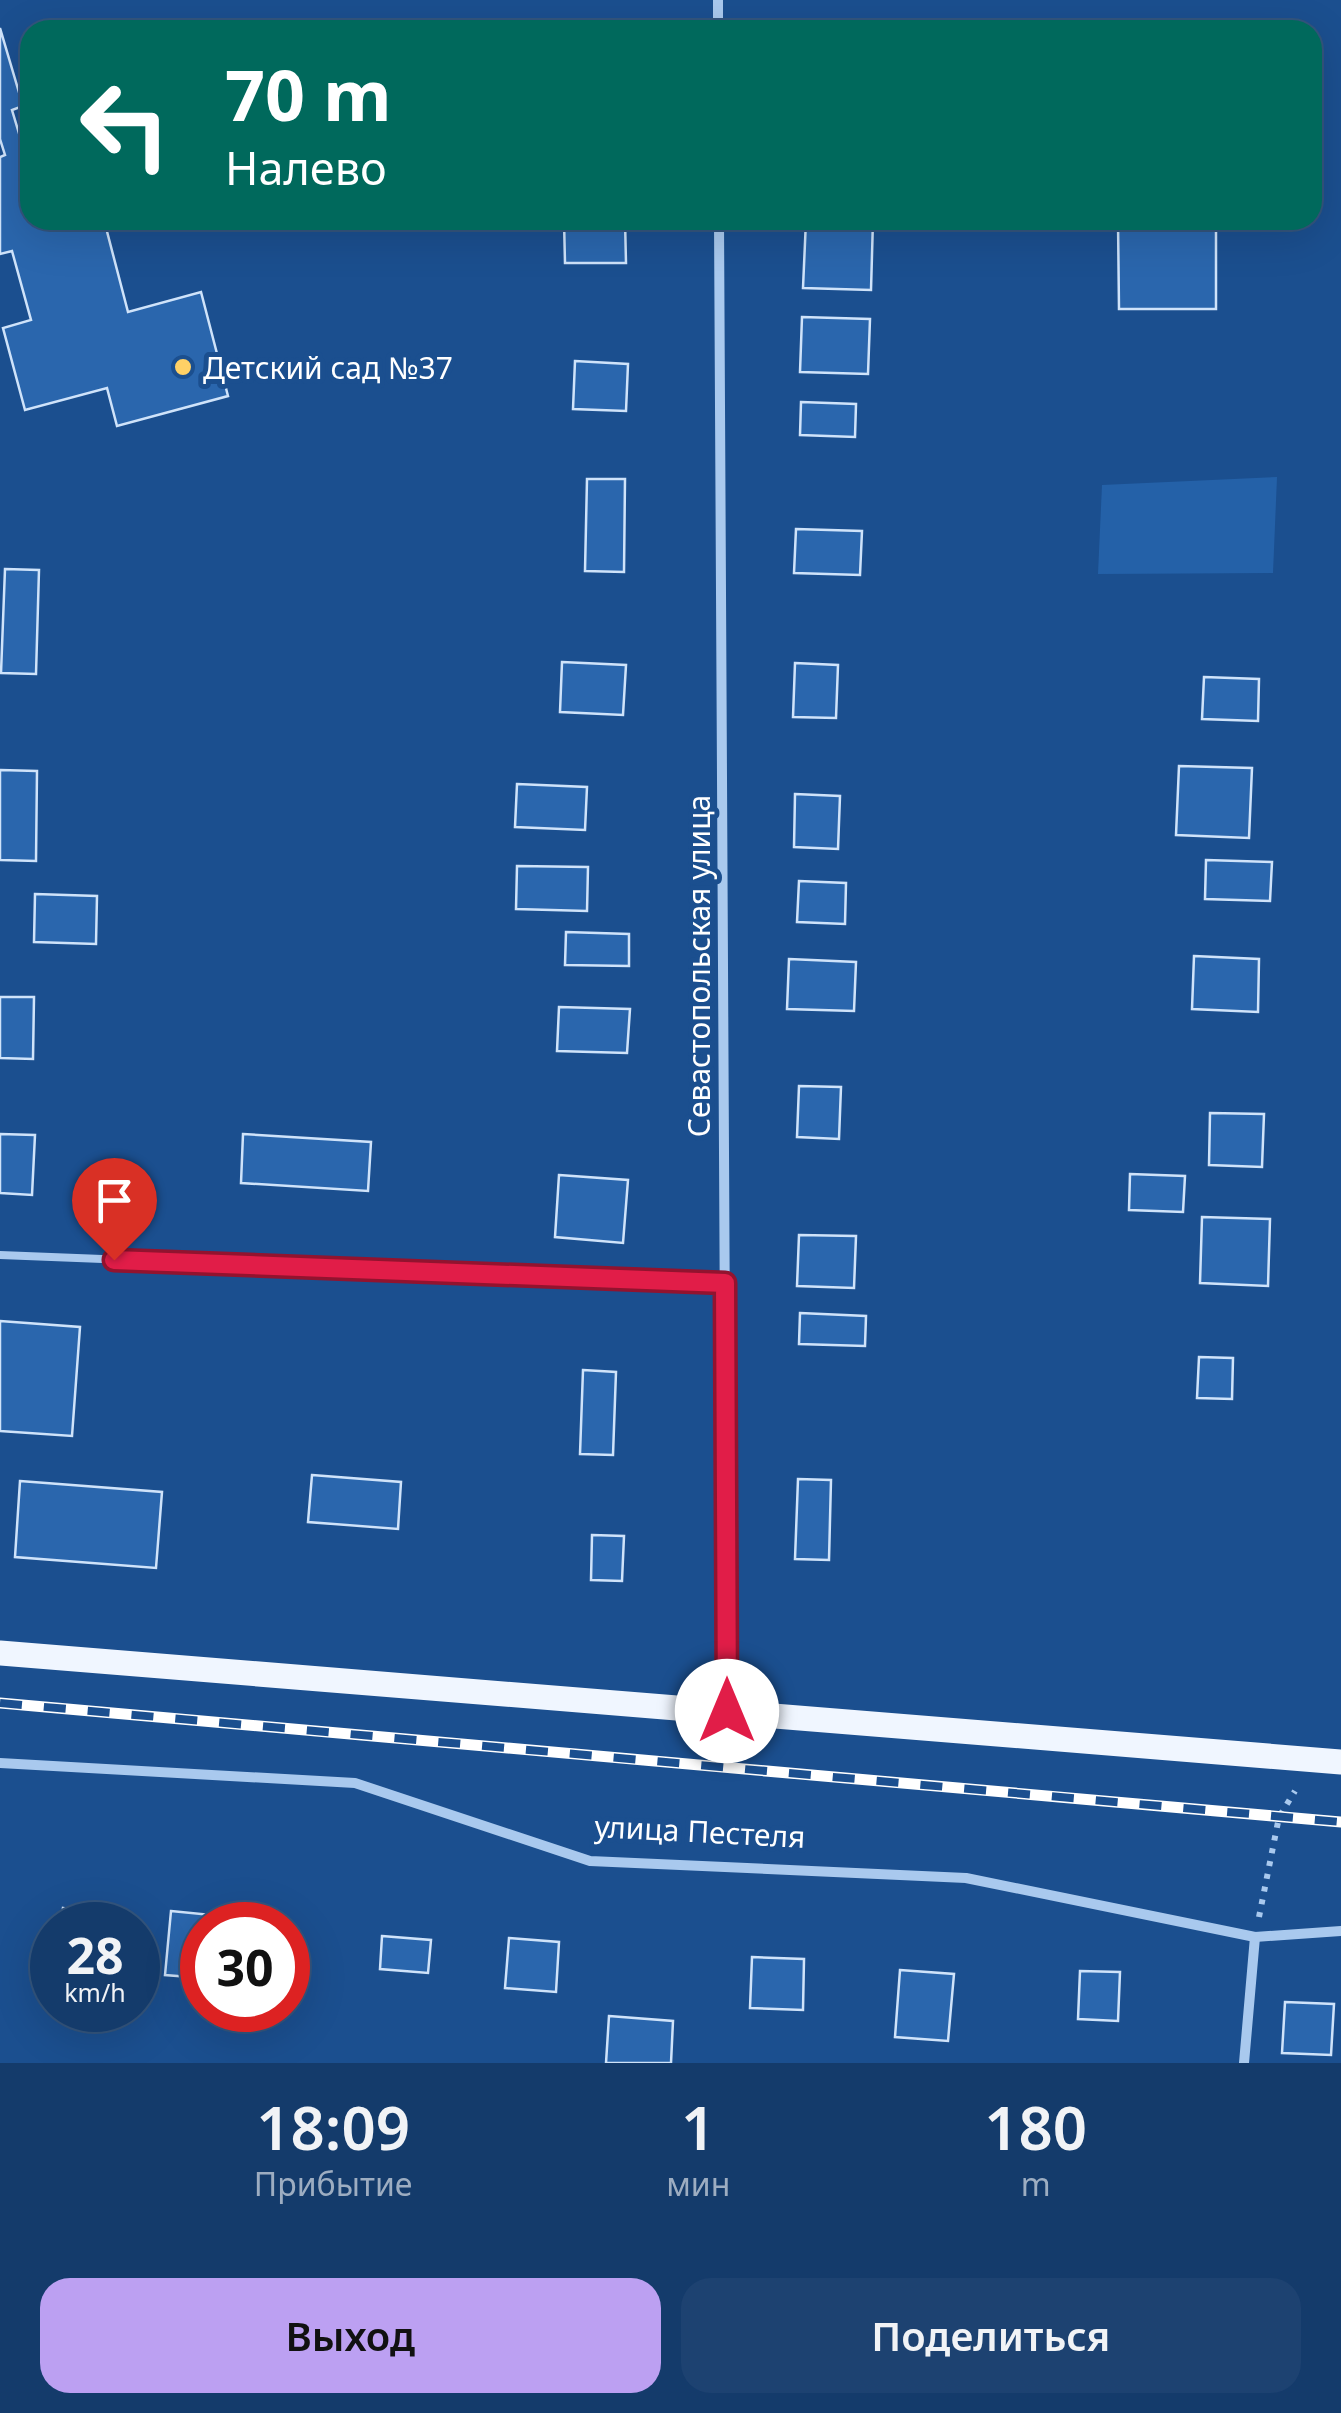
<!DOCTYPE html>
<html lang="ru">
<head>
<meta charset="utf-8">
<style>
  body { margin:0; font-family:"Noto Sans",sans-serif; background:#1d4271; color:#f1f3f6; height:100vh; display:flex; flex-direction:column; font-size:38px; white-space:nowrap }
  * { box-sizing:border-box; margin:0 }
  p { font-size:32px; color:#9dadc1 }
  .icon { flex:none; width:55px; height:55px; fill:none; stroke:currentColor; stroke-width:2; stroke-linecap:round; stroke-linejoin:round }
  .map { position:relative; height:2063px; overflow:hidden }
  .panel { display:flex; flex-direction:column; background:#143b6b; flex:1 }
  .panel>* { flex:none }
  .top-card { position:absolute; left:20px; top:20px; width:1302px; height:210px; border-radius:30px; box-shadow:0 10px 40px #0002,0 0 0 2px #33557e; background:#00695c; color:#fff; overflow:hidden }
  .speed { position:absolute; left:30px; top:1902px; display:flex; gap:20px; font-size:50px; font-weight:700; text-align:center }
  .speed>* { display:grid; place-content:center; width:130px; height:130px; border-radius:50%; background:#143b6b; box-shadow:0 10px 40px #0002,0 0 0 2px #33557e; line-height:1 }
  .speed small { font-size:25px; font-weight:400 }
  .speed .limit { border:15px solid #d22; background:#fff; color:#111 }
  .pin { position:absolute; display:grid; place-items:center; width:85px; height:85px; color:#fff; margin:-102px -42px; border-radius:50% 50% 50% 0; rotate:-45deg; box-shadow:0 0 10px #0007 }
  .pin .icon { rotate:45deg }
  .me { position:absolute; width:110px; margin:-55px; rotate:0deg; stroke-linejoin:round; filter:drop-shadow(0 0 8px #0008) }
  .turn { display:flex; align-items:center; gap:35px; height:210px; padding:0 40px; font-size:45px }
  .turn .icon { width:130px; height:130px; stroke-width:2.5 }
  .turn b { display:block; font-size:70px; line-height:85px }
  .eta { display:flex; justify-content:space-evenly; align-items:center; height:170px; text-align:center }
  .eta b { font-size:60px; font-weight:600; line-height:70px }
  .action { display:flex; gap:20px; margin-top:auto; padding:20px 40px }
  .action a { flex:1; height:115px; border-radius:30px; background:#bca0f2; color:#111; font-size:40px; font-weight:600; line-height:115px; text-align:center }
  .action a+a { background:#1d4271; color:#f1f3f6 }
  .map>svg:first-child { display:block }
</style>
</head>
<body>
<div class="map">
<svg width="1341" height="2063" viewBox="0 0 1341 2063">
  <rect width="100%" height="100%" fill="#1b4f8f"/>
  <!-- green -->
  <path fill="#2461a8" d="M 1277,477 L 1273,573 L 1098,574 L 1102,485 Z"/>
  <!-- building -->
  <g fill="#2a66ad" stroke="#cfe3fa" stroke-width="2.5">
    <path d="M 0,28 L 23,106 L 12,110 L 24,150 L 30,149 L 30,220 L 104,220 L 128,312 L 201,292 L 228,396 L 117,426 L 107,388 L 25,410 L 3,328 L 31,320 L 12,251 L 0,254 L 0,157 L 5,155 L 0,139 Z"/>
    <path d="M 564,220 L 625,220 L 626,263 L 565,263 Z"/>
    <path d="M 806,220 L 873,220 L 871,290 L 803,288 Z"/>
    <path d="M 1118,220 L 1216,220 L 1216,309 L 1119,309 Z"/>
    <path d="M 802,317 L 870,319 L 868,374 L 800,372 Z"/>
    <path d="M 575,361 L 628,364 L 626,411 L 573,409 Z"/>
    <path d="M 801,402 L 856,404 L 855,437 L 800,435 Z"/>
    <path d="M 587,479 L 625,479 L 624,572 L 585,571 Z"/>
    <path d="M 796,529 L 862,531 L 860,575 L 794,573 Z"/>
    <path d="M 5,569 L 39,570 L 36,674 L 1,673 Z"/>
    <path d="M 562,662 L 626,665 L 623,715 L 560,712 Z"/>
    <path d="M 795,663 L 838,665 L 836,718 L 793,717 Z"/>
    <path d="M 1204,677 L 1259,679 L 1258,721 L 1202,719 Z"/>
    <path d="M 1179,766 L 1252,768 L 1249,838 L 1176,835 Z"/>
    <path d="M 0,770 L 37,771 L 36,861 L 0,860 Z"/>
    <path d="M 517,784 L 587,787 L 585,830 L 515,827 Z"/>
    <path d="M 795,794 L 840,796 L 838,849 L 794,847 Z"/>
    <path d="M 1206,860 L 1272,862 L 1270,901 L 1205,899 Z"/>
    <path d="M 517,866 L 588,867 L 587,911 L 516,909 Z"/>
    <path d="M 799,881 L 846,883 L 845,924 L 797,922 Z"/>
    <path d="M 35,894 L 97,896 L 96,944 L 34,942 Z"/>
    <path d="M 566,932 L 629,934 L 629,966 L 565,965 Z"/>
    <path d="M 1194,956 L 1259,959 L 1258,1012 L 1192,1009 Z"/>
    <path d="M 789,959 L 856,962 L 854,1011 L 787,1009 Z"/>
    <path d="M 0,997 L 34,997 L 33,1059 L 0,1058 Z"/>
    <path d="M 559,1007 L 630,1009 L 627,1053 L 557,1051 Z"/>
    <path d="M 799,1086 L 841,1087 L 839,1139 L 797,1137 Z"/>
    <path d="M 1210,1113 L 1264,1114 L 1262,1167 L 1209,1165 Z"/>
    <path d="M 0,1134 L 35,1135 L 32,1195 L 0,1193 Z"/>
    <path d="M 243,1134 L 371,1142 L 368,1191 L 241,1183 Z"/>
    <path d="M 1130,1174 L 1185,1176 L 1183,1212 L 1129,1210 Z"/>
    <path d="M 559,1175 L 628,1180 L 623,1243 L 555,1237 Z"/>
    <path d="M 1202,1217 L 1270,1219 L 1268,1286 L 1200,1283 Z"/>
    <path d="M 799,1235 L 856,1236 L 854,1288 L 797,1286 Z"/>
    <path d="M 800,1313 L 866,1316 L 865,1346 L 799,1344 Z"/>
    <path d="M 0,1321 L 80,1327 L 72,1436 L 0,1431 Z"/>
    <path d="M 1199,1357 L 1233,1358 L 1232,1399 L 1197,1398 Z"/>
    <path d="M 583,1370 L 616,1372 L 613,1455 L 580,1454 Z"/>
    <path d="M 312,1475 L 401,1482 L 398,1529 L 308,1522 Z"/>
    <path d="M 798,1479 L 831,1480 L 829,1560 L 795,1559 Z"/>
    <path d="M 20,1481 L 162,1492 L 156,1568 L 15,1557 Z"/>
    <path d="M 592,1535 L 624,1536 L 622,1581 L 591,1580 Z"/>
    <path d="M 63,1908 L 129,1917 L 127,1925 L 61,1925 Z"/>
    <path d="M 171,1911 L 222,1916 L 221,1925 L 202,1925 L 202,1978 L 165,1975 Z"/>
    <path d="M 382,1936 L 431,1940 L 428,1973 L 380,1969 Z"/>
    <path d="M 509,1938 L 559,1942 L 556,1992 L 505,1988 Z"/>
    <path d="M 752,1957 L 804,1959 L 803,2010 L 750,2008 Z"/>
    <path d="M 900,1970 L 954,1974 L 948,2041 L 895,2037 Z"/>
    <path d="M 1080,1971 L 1120,1972 L 1118,2021 L 1078,2019 Z"/>
    <path d="M 1285,2002 L 1334,2004 L 1331,2055 L 1282,2053 Z"/>
    <path d="M 609,2016 L 673,2021 L 671,2063 L 606,2063 Z"/>
  </g>
  <g fill="none" stroke-linecap="round" stroke-linejoin="round">
    <!-- path -->
    <path stroke="#a9c9ee" stroke-width="6" stroke-dasharray="5 8" stroke-linecap="butt" d="M 1259,1917 L 1279,1817 L 1295,1791"/>
    <!-- lane -->
    <path stroke="#a9c9ee" stroke-width="8" d="M 0,1255 L 725,1283"/>
    <!-- street -->
    <g stroke="#a9c9ee" stroke-width="10">
      <path d="M 718,0 L 718,30"/>
      <path d="M 719,220 L 727,1710"/>
      <path d="M 0,1763 L 355,1783 L 590,1861 L 966,1878 L 1255,1937 L 1341,1931"/>
      <path d="M 1244,2063 L 1255,1937"/>
    </g>
    <!-- primary -->
    <path stroke="#f0f6ff" stroke-width="25" d="M 0,1653 L 1341,1762"/>
    <!-- rail casing -->
    <g stroke="#fff" stroke-width="11">
      <path id="rail" d="M 0,1703 L 1341,1822"/>
    </g>
    <!-- rail -->
    <use href="#rail" stroke="#1b4f8f" stroke-width="8" stroke-dasharray="22" stroke-linecap="butt"/>
  </g>
  <g fill="none" stroke-linecap="round" stroke-linejoin="round">
    <!-- route casing -->
    <g stroke="#92132f" stroke-width="25">
      <path id="route" d="M 114,1260 L 725,1283 L 727,1711"/>
    </g>
    <!-- route -->
    <use href="#route" stroke="#e11d48" stroke-width="18"/>
  </g>
  <!-- markers -->
  <circle fill="#ffd166" stroke="#1b4f8f" stroke-width="4" cx="183" cy="367" r="10"/>
  <g text-anchor="middle" dominant-baseline="central" stroke-width="10" stroke-linejoin="round" paint-order="stroke">
    <!-- poi labels -->
    <g font-size="30" fill="#fff" stroke="#1b4f8f" text-anchor="start">
      <text x="203" y="367">Детский сад №37</text>
    </g>
    <!-- street labels -->
    <g font-size="30" fill="#fff" stroke="#1b4f8f">
      <text transform="translate(698 966) rotate(-90)">Севастопольская улица</text>
      <text transform="translate(700 1831) rotate(3)">улица Пестеля</text>
    </g>
  </g>
</svg>
<div class="speed"><div>28<small>km/h</small></div><div class="limit">30</div></div>
<div class="pin" style="left:114px;top:1260px;background:#d93025"><svg class="icon" aria-label="arrive" viewBox="0 0 24 24"><path d="M6 21V4h12l-3 4 3 4H6"/></svg></div>
<svg class="me" style="left:727px;top:1711px" viewBox="-20 -20 40 40"><circle r="19" fill="#fff"/><path d="M0-13L10 11 0 6-10 11z" fill="#e11d48"/></svg>
<div class="top-card">
<div class="turn"><svg class="icon" aria-label="left" viewBox="0 0 24 24"><path d="M17 20v-9H6M10 6l-5 5 5 5"/></svg><div><b>70 m</b>Налево</div></div>
</div>
</div>
<section class="panel">
<div class="eta">
<div><b>18:09</b><p>Прибытие</p></div>
<div><b>1</b><p>мин</p></div>
<div><b>180</b><p>m</p></div>
</div>
<div class="action"><a>Выход</a><a>Поделиться</a></div>
</section>
</body>
</html>
